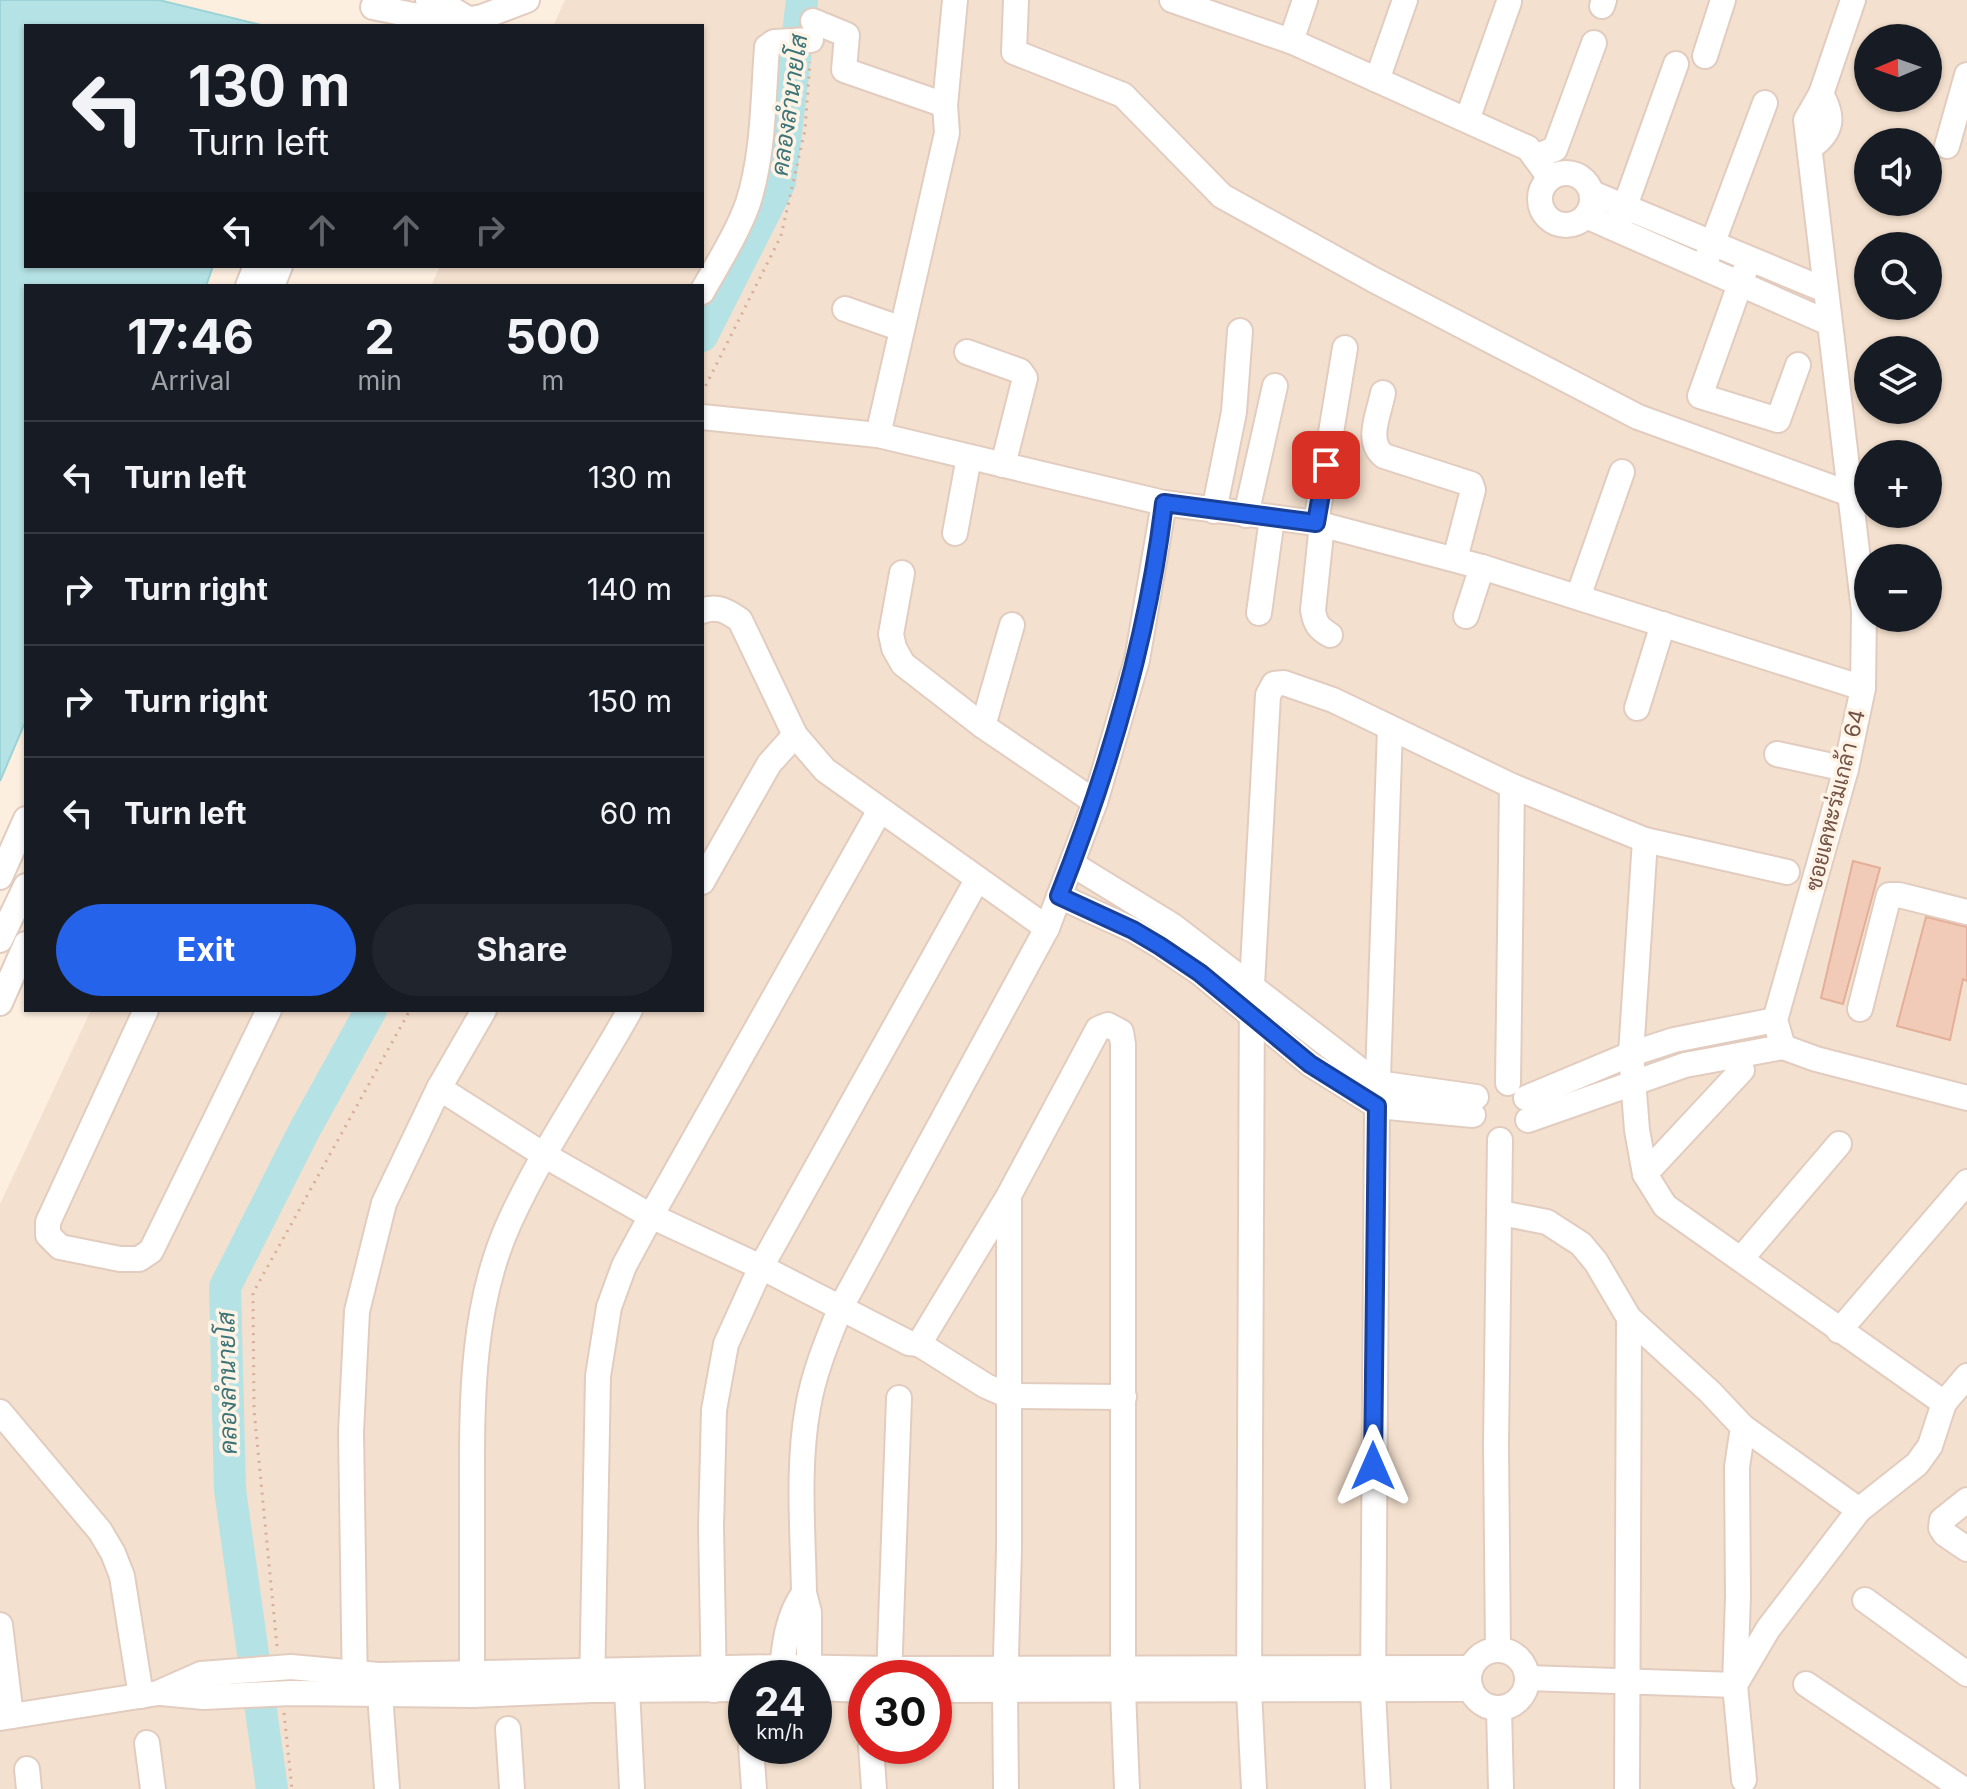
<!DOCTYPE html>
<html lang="en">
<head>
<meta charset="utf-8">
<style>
  body { margin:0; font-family:Inter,Sarabun,sans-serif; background:#20242c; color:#f1f3f6; height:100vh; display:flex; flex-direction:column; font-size:30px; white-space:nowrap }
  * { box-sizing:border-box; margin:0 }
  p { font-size:26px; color:#9ea1a6 }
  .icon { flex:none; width:44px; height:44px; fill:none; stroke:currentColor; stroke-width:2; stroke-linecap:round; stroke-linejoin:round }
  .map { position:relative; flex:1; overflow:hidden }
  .drawer { position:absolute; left:24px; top:284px; width:680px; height:728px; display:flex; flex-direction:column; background:#171b24; border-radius:0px; box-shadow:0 2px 6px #0004 }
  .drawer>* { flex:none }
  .guide { position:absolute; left:24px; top:24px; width:680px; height:244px; border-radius:0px; box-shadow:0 2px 6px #0004; background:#171b24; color:#f1f3f6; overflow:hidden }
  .needle { width:52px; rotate:268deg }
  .controls { position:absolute; left:1854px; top:24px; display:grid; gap:16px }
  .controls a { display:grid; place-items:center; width:88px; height:88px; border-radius:50%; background:#171b24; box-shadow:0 2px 6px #0004; font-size:40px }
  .speed { position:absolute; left:728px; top:1660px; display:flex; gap:16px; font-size:40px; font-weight:700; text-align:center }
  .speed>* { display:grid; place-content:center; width:104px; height:104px; border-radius:50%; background:#171b24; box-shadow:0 2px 6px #0004; line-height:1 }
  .speed small { font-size:20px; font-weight:400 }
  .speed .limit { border:12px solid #d22; background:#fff; color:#111 }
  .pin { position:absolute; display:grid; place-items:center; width:68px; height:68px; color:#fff; margin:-34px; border-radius:16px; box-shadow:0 4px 12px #0006 }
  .me { position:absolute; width:88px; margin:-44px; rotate:0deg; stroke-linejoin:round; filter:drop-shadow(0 0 6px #0008) }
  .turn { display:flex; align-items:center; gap:28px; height:168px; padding:0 32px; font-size:36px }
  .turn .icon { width:104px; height:104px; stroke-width:2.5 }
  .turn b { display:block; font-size:56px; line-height:68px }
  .lanes { display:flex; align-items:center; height:76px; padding:0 32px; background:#0003; justify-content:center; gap:40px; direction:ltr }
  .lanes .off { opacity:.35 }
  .eta { display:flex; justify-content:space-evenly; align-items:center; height:136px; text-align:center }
  .eta b { font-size:48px; font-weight:700; line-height:56px }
  .primary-button { display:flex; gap:16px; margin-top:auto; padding:16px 32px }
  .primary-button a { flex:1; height:92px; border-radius:48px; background:#2563eb; color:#fff; font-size:32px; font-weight:700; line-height:92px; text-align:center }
  .primary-button a+a { background:#20242c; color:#f1f3f6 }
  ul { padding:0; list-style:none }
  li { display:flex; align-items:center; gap:24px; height:112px; padding:0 32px; border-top:2px solid #363941 }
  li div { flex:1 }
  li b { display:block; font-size:30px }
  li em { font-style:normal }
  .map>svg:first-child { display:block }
</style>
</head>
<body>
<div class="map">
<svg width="1967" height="1789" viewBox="0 0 1967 1789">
  <rect width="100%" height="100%" fill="#fcefe0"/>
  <!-- residential -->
  <path fill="#f4e0ce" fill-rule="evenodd" d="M 565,0 L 1967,0 L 1967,1789 L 0,1789 L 0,1204 L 91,1010 L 702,1010 L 702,286 L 431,286 L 440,266 L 702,266 L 702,26 L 553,26 ZM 1868,38 L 1928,38 L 1928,98 L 1868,98 ZM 1868,142 L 1928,142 L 1928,202 L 1868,202 ZM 1868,246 L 1928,246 L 1928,306 L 1868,306 ZM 1868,350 L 1928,350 L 1928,410 L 1868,410 ZM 1868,454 L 1928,454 L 1928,514 L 1868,514 ZM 1868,558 L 1928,558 L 1928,618 L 1868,618 ZM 746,1678 L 814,1678 L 814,1746 L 746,1746 ZM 866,1678 L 934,1678 L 934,1746 L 866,1746 Z"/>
  <!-- water -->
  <path fill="#b5e2e5" stroke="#9bd3d7" stroke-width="2" d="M 0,0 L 159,0 L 265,26 L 26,26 L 26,266 L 213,266 L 206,286 L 26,286 L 26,720 L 0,781 Z"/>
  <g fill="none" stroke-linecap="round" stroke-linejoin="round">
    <!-- river -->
    <g stroke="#b5e2e5" stroke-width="32">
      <path d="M 702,336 L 780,182 L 802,0"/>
      <path d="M 272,1789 L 230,1490 L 225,1287 L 305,1129 L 371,1010"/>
    </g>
  </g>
  <!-- building -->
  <g fill="#f2cab8" stroke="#e4af98" stroke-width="2">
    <path d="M 1853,861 L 1880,868 L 1843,1004 L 1821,998 Z"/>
    <path d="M 1926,917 L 1967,927 L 1967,981 L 1963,979 L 1950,1040 L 1897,1026 Z"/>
  </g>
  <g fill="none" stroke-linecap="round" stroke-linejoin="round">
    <!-- minor casing -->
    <g stroke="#e2ccbf" stroke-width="28">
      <g id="minor">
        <path d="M 428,0 L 450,8 L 468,19"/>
        <path d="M 1016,0 L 1014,52 L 1123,95 L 1222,196 L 1374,280 L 1638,417 L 1850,494"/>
        <path d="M 1172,0 L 1293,42"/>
        <path d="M 1305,0 L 1291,41 L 1528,148 L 1550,178"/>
        <path d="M 1853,0 L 1821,94 L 1806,120 L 1864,611 L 1863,688 L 1846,769 L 1775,1020 L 1783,1047 L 1816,1059 L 1967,1098"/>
        <path d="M 1602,6 L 1604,0"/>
        <path d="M 373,7 L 452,23 L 482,17 L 527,0"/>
        <path d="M 813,21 L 847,35 L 844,70 L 945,105"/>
        <path d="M 1705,56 L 1723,0"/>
        <path d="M 1377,80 L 1405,0"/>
        <path d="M 1467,120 L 1509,2"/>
        <path d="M 1947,146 L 1967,75"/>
        <path d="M 1811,147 C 1833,131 1834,117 1821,94"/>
        <path d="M 1535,157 L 1555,149 L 1594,43"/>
        <circle cx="1566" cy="199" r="26"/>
        <path d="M 1592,193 L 1825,290"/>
        <path d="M 1586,216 L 1829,323"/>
        <path d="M 1620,220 L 1676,64"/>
        <path d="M 1707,258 L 1765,103"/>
        <path d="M 1749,259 L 1700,396 L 1778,420 L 1798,365"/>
        <path d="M 248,286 L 256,266"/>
        <path d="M 272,286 L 280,266"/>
        <path d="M 702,292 C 718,263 737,234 748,203 C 764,153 763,98 767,47 L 774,42 L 811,40"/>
        <path d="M 845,309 L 902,329"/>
        <path d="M 967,352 L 1020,371 L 1025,378 L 1003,465"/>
        <path d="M 1383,393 C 1379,414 1365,441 1384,456 L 1471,484 L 1473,490 L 1455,559"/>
        <path d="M 702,417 L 878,435 L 1164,503 L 1316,523 L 1482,567 L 1863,688"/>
        <path d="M 878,435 L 947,133 L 945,105 L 955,0"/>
        <path d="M 1214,511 L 1234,412 L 1240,331"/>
        <path d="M 1246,515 L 1275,386"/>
        <path d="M 1316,523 L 1345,348"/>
        <path d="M 1322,524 L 1313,610 C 1315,623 1318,628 1330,635"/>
        <path d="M 955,533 L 969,457"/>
        <path d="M 902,573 L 891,634 L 894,648 L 903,664 L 983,726 L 1095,802"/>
        <path d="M 1578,597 L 1622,472"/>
        <path d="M 702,611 C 717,605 727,611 740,620 L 795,735 L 825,770 L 1047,928"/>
        <path d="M 1259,613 L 1272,518"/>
        <path d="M 1466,616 L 1482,567"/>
        <path d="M 1637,708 L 1663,624"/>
        <path d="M 983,726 L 1012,625"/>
        <path d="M 1777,754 L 1846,769"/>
        <path d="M 1645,840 L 1631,1054 L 1637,1130 L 1645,1174 L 1665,1206 L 1944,1403"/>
        <path d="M 1072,864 L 1173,926 L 1377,1083 L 1476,1097"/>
        <path d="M 0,877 L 26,819"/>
        <path d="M 702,882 L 769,764 L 795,735"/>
        <path d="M 1059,896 L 1133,930 L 1160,946 L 1200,973 L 1310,1064 L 1377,1106 L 1473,1115"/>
        <path d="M 0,940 L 26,886"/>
        <path d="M 0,1003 L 26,944"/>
        <path d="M 1860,1009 L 1889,895 L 1899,895 L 1967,912"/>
        <path d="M 146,1010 L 48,1222 L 48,1235 L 60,1247 L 120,1259 L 139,1259 L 151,1251 L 269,1010"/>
        <path d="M 484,1010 L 439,1088 L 544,1155 L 651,1216 L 761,1267 L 909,1343 L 919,1344 L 1008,1197 L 1098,1029 L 1108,1025 L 1121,1032 L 1123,1044 L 1123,1691 L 1127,1789"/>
        <path d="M 1508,1083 L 1512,786"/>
        <path d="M 1526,1098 L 1631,1054 L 1674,1040 L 1775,1020"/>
        <path d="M 1528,1120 L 1685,1065 L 1783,1047"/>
        <path d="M 1645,1174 L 1742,1070"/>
        <path d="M 1501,1213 L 1547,1222 L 1581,1244 L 1596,1262 L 1629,1318 L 1710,1392 L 1743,1427 L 1859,1510"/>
        <path d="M 1741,1259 L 1839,1144"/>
        <path d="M 1839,1331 L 1967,1182"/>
        <path d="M 919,1344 L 986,1386 L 1009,1396 L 1124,1397"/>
        <path d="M 0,1412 L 100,1531 L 113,1553 L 122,1576 L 141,1696"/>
        <path d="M 1743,1427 L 1737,1467 L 1738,1596 L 1735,1685 L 1744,1780"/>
        <path d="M 1967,1500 L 1942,1520 L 1941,1528 L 1945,1534 L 1967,1549"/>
        <path d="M 1865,1600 L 1967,1674"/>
        <path d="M 0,1625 L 11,1716"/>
        <path d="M 1498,1650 L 1496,1444 L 1500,1140"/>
        <circle cx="1498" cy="1679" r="29"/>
        <path d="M 781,1678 C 784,1648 786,1618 804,1593"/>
        <path d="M 809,1678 L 809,1612 L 804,1593 C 803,1532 797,1467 808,1407 C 814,1372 828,1339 841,1307 L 1047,928 L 1095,802 L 1137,660 L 1164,503"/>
        <path d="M 889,1678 L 899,1398"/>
        <path d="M 1527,1678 L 1735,1685 L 1768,1629 L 1859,1510 L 1917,1464 L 1930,1446 L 1944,1403 L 1967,1376"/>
        <path d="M 1806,1684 L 1963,1789"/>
        <path d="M 814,1688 L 866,1690"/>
        <path d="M 627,1689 L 632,1789"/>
        <path d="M 592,1690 L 598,1376 L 609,1307 L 624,1266 L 651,1216 L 880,810"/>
        <path d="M 714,1690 L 711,1527 L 714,1410 L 726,1344 L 761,1267 L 977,880"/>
        <path d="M 934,1690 L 1471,1689"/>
        <path d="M 161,1693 L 204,1697 L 291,1693 L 472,1695 L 592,1690 L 746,1689"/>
        <path d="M 355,1693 L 351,1432 L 357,1311 L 384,1203 L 439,1088"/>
        <path d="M 380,1694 L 387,1789"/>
        <path d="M 472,1695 C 472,1632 472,1570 472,1507 C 472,1411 469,1310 510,1221 C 544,1147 591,1080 630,1010"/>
        <path d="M 1499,1708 L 1501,1789"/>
        <path d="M 0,1718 L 158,1693 L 201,1674 L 291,1667 L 378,1675 L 782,1667 L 889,1669 L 1471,1668"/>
        <path d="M 508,1729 L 512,1789"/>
        <path d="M 147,1743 L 153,1789"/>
        <path d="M 751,1746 L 754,1789"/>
        <path d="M 871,1746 L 874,1789"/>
        <path d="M 27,1769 L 29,1789"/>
        <path d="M 1006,1789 L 1005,1691 L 1009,1550 L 1009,1199"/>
        <path d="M 1254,1789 L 1249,1691 L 1252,985 L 1268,695 L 1274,684 L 1284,683 L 1333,700 L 1512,786 L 1645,840 L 1787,872"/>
        <path d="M 1378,1789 L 1373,1691 L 1377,1106 L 1390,728"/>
        <path d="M 1627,1789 L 1629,1318"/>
      </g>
    </g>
    <!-- path -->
    <g stroke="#d6ad9b" stroke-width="3" stroke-dasharray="2 6" stroke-linecap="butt">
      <path d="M 702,393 L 781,236 L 805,130 L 810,62"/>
      <path d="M 277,1646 L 254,1410 L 253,1293 L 410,1010"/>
      <path d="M 284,1713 L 292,1789"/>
    </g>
    <!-- minor -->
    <use href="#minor" stroke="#fff" stroke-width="24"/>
  </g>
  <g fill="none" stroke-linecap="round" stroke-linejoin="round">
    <!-- route casing -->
    <g stroke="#184099" stroke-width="20">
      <path id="route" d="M 1326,465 L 1316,523 L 1164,503 C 1148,639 1109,769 1059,896 L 1133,930 L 1160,946 L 1200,973 L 1310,1064 L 1377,1106 L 1373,1466"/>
    </g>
    <!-- route -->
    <use href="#route" stroke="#2563eb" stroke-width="14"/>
  </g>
  <g text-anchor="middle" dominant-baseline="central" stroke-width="7" stroke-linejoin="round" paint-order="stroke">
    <!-- street labels -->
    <g font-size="22" fill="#735347" stroke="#fff3e6">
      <text transform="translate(1835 800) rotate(-76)">ซอยเคหะร่มเกล้า 64</text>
    </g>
    <!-- water labels -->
    <g font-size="24" font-style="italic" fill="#3c7478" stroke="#fff3e6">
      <text transform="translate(789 105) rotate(-82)">คลองลำนายโส</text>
      <text transform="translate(227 1383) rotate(-91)">คลองลำนายโส</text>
    </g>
  </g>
</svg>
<div class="controls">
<a><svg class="needle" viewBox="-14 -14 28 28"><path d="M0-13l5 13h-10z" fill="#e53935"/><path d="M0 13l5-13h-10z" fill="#9ea1a6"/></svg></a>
<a><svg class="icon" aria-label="sound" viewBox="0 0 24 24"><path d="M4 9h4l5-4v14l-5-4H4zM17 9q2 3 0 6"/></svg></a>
<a><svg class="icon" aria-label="search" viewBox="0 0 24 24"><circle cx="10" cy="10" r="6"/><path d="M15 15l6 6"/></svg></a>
<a><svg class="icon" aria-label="layers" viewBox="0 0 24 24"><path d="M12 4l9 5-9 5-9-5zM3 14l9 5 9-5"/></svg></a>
<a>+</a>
<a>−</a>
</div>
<div class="speed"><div>24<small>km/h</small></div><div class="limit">30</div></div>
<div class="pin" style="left:1326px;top:465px;background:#d93025"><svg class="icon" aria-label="arrive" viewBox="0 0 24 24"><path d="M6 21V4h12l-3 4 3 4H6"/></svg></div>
<svg class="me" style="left:1373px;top:1466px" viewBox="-20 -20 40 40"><path d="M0-17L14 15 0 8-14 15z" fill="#2563eb" stroke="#fff" stroke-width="4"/></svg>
<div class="guide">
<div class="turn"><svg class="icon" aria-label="left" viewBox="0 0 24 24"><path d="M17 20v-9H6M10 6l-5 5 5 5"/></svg><div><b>130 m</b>Turn left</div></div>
<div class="lanes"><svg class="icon" aria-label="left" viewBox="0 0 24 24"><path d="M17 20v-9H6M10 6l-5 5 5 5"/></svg><svg class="icon off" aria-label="ahead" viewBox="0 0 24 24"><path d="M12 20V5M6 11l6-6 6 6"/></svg><svg class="icon off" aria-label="ahead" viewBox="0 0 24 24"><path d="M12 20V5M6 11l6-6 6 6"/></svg><svg class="icon off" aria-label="right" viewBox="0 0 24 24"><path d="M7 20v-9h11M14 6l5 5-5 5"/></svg></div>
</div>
<section class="drawer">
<div class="eta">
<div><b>17:46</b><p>Arrival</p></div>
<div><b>2</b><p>min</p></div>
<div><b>500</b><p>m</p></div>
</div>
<ul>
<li><svg class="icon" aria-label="left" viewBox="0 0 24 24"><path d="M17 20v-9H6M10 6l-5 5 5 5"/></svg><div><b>Turn left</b></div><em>130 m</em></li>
<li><svg class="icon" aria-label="right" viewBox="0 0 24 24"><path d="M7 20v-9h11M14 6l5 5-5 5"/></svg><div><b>Turn right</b></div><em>140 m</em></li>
<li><svg class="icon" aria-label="right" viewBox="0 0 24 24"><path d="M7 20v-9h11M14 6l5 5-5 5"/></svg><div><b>Turn right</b></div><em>150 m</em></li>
<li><svg class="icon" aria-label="left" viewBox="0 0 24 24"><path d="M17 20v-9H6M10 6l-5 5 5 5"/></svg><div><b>Turn left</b></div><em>60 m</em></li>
</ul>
<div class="primary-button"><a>Exit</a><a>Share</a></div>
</section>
</div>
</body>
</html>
